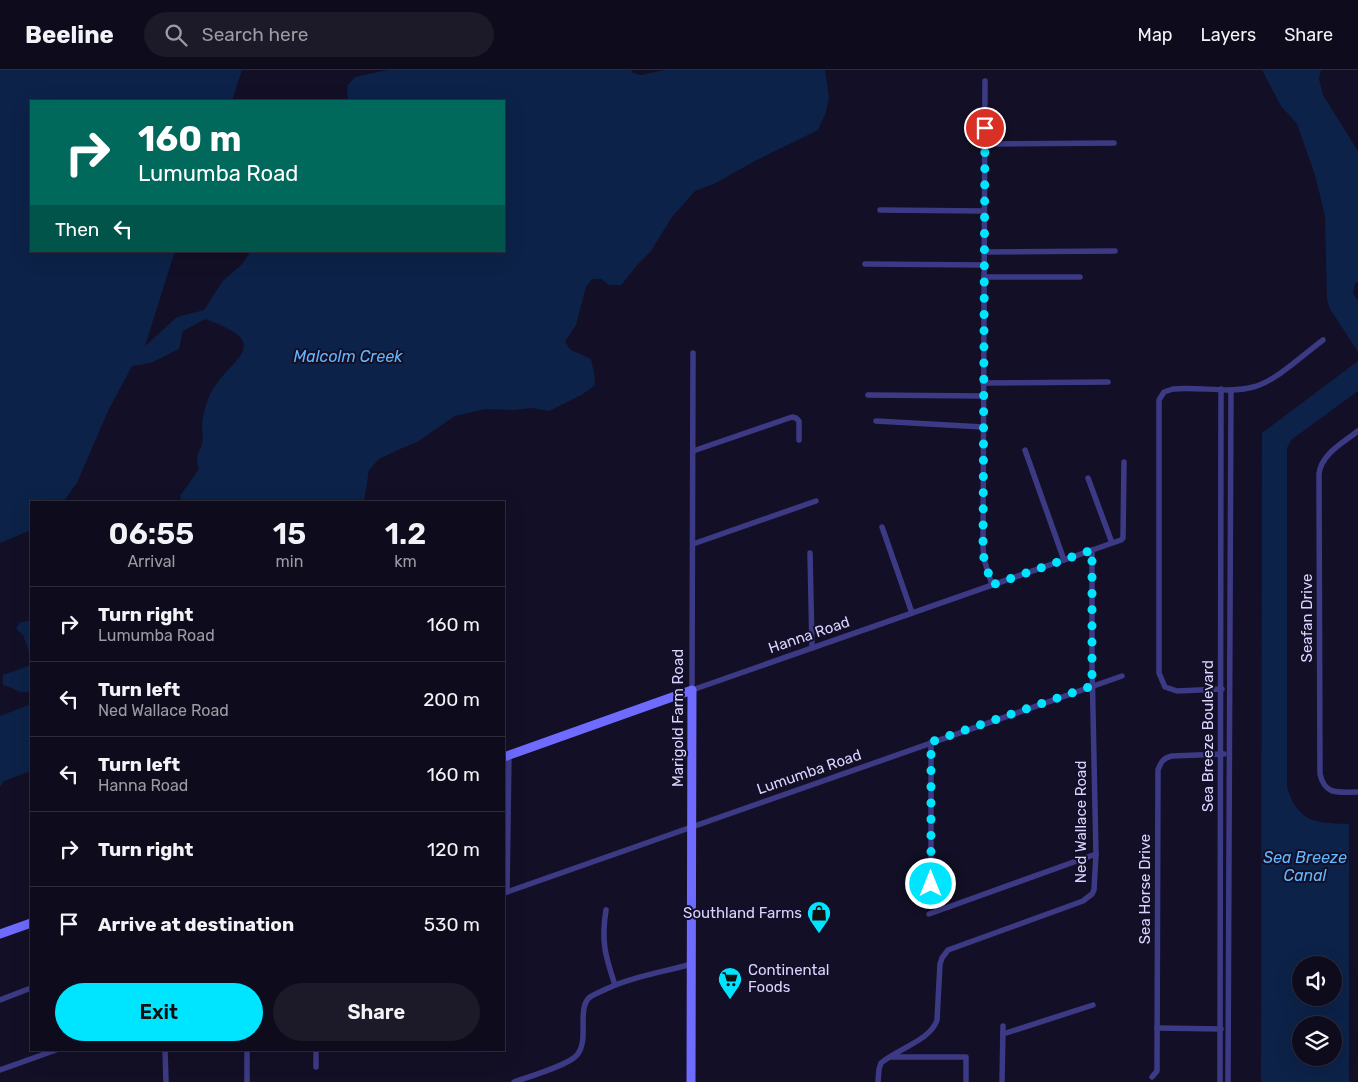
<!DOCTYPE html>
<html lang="en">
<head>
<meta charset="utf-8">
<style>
  body { margin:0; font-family:Rubik,sans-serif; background:#1c1929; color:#f1f3f6; height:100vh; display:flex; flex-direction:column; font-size:19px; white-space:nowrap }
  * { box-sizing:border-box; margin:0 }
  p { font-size:16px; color:#9b9ba3 }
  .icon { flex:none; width:28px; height:28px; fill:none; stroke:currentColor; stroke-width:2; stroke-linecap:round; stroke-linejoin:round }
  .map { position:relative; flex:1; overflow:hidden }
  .sheet { position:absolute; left:30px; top:431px; width:475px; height:550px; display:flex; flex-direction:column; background:#0e0b1c; border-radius:0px; box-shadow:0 5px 20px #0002,0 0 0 1px #2e2b3b }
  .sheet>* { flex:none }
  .hud { position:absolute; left:30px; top:30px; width:475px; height:152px; border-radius:0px; box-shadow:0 5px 20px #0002,0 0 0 1px #2e2b3b; background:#00695c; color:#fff; overflow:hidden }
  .controls { position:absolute; left:1292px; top:886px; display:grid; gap:10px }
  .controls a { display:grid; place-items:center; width:50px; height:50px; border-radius:50%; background:#0e0b1c; box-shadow:0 5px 20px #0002,0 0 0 1px #2e2b3b; font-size:25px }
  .pin { position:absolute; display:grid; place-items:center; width:42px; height:42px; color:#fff; margin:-21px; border:2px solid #fff; border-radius:50%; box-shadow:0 1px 5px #0007 }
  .me { position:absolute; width:55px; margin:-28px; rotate:0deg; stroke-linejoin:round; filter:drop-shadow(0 0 4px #0008) }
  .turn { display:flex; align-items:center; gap:18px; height:105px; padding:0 25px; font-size:22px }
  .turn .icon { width:65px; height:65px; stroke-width:2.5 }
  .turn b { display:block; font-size:35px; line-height:42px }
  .then { display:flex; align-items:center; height:48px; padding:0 25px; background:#0003; gap:10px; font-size:19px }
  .eta { display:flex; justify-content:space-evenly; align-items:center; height:85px; text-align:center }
  .eta b { font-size:30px; font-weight:600; line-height:35px }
  .cta { display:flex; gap:10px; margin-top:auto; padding:10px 25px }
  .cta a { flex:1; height:58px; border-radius:30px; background:#00e5ff; color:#111; font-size:20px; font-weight:600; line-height:58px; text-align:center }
  .cta a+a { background:#1c1929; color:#f1f3f6 }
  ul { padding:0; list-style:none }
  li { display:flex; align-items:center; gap:15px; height:75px; padding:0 25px; border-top:1px solid #2e2b3b }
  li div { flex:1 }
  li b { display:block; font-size:19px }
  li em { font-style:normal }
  header { display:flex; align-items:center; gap:30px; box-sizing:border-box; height:70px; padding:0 25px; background:#0e0b1c; border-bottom:1px solid #2e2b3b }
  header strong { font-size:24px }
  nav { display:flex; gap:28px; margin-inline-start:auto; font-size:18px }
  .search { width:350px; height:45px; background:#1c1929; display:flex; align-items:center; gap:12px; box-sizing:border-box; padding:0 18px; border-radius:28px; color:#9b9ba3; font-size:19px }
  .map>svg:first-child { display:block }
</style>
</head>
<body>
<header>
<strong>Beeline</strong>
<div class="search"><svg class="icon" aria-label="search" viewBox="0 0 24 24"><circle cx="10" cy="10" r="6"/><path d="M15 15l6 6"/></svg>Search here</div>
<nav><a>Map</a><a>Layers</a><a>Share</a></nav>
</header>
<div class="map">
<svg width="1358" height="1012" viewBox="0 0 1358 1012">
  <rect width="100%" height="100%" fill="#130f26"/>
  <!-- water -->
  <g fill="#0c2248" fill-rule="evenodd">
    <path d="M 0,0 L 242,0 L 232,31 L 31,31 L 31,181 L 175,181 L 145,276 L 177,247 L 204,240 L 222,212 L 242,194 L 251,181 L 504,181 L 504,31 L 348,31 L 347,16 L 355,7 L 388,0 L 631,0 L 633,3 L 641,5 L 665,0 L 825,0 L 829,28 L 826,42 L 818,60 L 753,92 L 714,114 L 695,121 L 672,147 L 651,181 L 639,193 L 621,215 L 609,215 L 601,209 L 592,209 L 586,217 L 576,255 L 565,272 L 571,280 L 591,289 L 594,303 L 595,315 L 583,324 L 549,341 L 532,338 L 513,340 L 485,339 L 455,346 L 417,372 L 400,379 L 379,389 L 369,400 L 364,432 L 182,432 L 180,426 L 199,399 C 194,380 201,384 203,369 C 203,365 202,361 202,358 C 202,348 205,336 209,327 C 225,289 281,276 205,249 L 183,261 L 179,279 L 151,293 L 132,296 L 108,341 L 77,413 L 63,432 L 31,432 L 31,460 L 0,473 Z"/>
    <path d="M 1262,0 L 1321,0 L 1319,9 L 1323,25 L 1358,81 L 1358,212 L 1355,214 L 1353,223 L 1358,231 L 1358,282 L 1330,239 L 1327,230 L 1325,146 L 1315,105 L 1297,54 L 1281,36 Z"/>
    <path d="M 1358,291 L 1358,321 L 1291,370 L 1287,378 L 1287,717 C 1298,753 1316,753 1349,754 L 1349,1012 L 1261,1012 L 1262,363 ZM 1301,895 L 1334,895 L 1334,928 L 1301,928 ZM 1301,955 L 1334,955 L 1334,988 L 1301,988 Z"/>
    <path d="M 31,550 L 31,587 L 23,565 L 16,559 L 19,553 Z"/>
    <path d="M 31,595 L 31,621 C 18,625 15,618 3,615 L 3,605 Z"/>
    <path d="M 31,634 L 31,701 L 4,711 L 0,717 L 0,646 Z"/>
  </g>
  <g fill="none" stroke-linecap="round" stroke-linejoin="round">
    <!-- street -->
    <g stroke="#3d3a85" stroke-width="5.5">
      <path d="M 985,11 L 983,477 L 984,489 L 992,515"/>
      <path d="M 985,74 L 1114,73"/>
      <path d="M 880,140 L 984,141"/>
      <path d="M 984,182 L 1115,181"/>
      <path d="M 865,194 L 984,195"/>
      <path d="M 984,207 L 1080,207"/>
      <path d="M 693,283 L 692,620 L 1121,470 L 1123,468 L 1124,392"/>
      <path d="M 983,313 L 1108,312"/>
      <path d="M 868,325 L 983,326"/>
      <path d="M 876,351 L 983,357"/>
      <path d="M 1358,361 C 1343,373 1321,384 1319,404 L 1320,704 C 1325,726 1339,722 1358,722"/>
      <path d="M 1025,380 L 1064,490"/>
      <path d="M 693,381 L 792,347 L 796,348 L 799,351 L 799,370"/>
      <path d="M 1088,408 L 1112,473"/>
      <path d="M 882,457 L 912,543"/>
      <path d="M 693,474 L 816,431"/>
      <path d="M 810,483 L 812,578"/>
      <path d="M 1222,619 L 1177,621 L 1165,617 L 1159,603 L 1159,330 L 1164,322 L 1173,319 C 1199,316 1227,324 1253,317 C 1275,312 1304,284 1323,270"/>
      <path d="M 931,814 L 931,672"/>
      <path d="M 507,822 L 509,685"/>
      <path d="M 504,823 L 1122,606"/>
      <path d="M 606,840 C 601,871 605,885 615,915"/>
      <path d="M 929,844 L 1096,784"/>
      <path d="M 0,930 L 31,918"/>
      <path d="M 1157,958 L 1221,959"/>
      <path d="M 1003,964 L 1093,935"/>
      <path d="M 165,980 L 166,1012"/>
      <path d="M 891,987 L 966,987 L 966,1012"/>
      <path d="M 316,997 L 316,980"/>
      <path d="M 0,1000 L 56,980"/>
      <path d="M 1152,1007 L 1157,1001 L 1158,700 C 1161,692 1163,688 1172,686 L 1224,684"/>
      <path d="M 247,1012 L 247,980"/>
      <path d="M 514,1012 C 528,1007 569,995 577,985 C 590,970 576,938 590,927 C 594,924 600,922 604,920 C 631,907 663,902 692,894"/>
      <path d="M 878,1012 L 879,999 L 881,993 C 897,979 931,970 937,950 L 940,894 L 942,888 L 948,880 L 1083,831 L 1092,824 L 1094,820 L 1096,784 L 1092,595 L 1092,480"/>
      <path d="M 1002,1012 L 1003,956"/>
      <path d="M 1220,1012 L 1221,319"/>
      <path d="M 1228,1012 L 1231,320"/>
    </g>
    <!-- secondary -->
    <g stroke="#6f6bff" stroke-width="9">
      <path d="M 504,687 L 692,620 L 691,1012"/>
      <path d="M 0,864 L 31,853"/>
    </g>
  </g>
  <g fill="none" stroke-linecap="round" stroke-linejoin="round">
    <!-- route -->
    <path stroke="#00e5ff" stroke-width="9" stroke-dasharray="0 16.2" d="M 931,814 L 931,672 L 1092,616 L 1092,480 L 992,515 L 984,489 L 983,477 L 985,58"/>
  </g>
  <!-- icons -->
  <defs>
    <g id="shop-pin" transform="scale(1.25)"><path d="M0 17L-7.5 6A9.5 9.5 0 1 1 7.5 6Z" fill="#00e5ff" stroke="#130f26"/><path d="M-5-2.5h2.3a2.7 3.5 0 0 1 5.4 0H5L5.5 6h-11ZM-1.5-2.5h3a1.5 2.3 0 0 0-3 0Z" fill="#111"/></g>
    <g id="supermarket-pin" transform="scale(1.25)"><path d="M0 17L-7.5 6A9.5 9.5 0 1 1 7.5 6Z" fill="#00e5ff" stroke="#130f26"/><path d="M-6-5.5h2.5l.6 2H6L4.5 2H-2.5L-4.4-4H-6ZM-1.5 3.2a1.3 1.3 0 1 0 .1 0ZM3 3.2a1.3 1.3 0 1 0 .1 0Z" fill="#111"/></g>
  </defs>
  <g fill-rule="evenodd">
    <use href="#shop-pin" x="819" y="843"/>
    <use href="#supermarket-pin" x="730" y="909"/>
  </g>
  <g text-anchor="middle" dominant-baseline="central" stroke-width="4" stroke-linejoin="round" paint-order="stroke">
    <!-- street labels -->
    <g font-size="15" fill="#d9d4ff" stroke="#130f26">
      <text transform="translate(1307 548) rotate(-90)">Seafan Drive</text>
      <text transform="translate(809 565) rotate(-19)">Hanna Road</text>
      <text transform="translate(678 648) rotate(-90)">Marigold Farm Road</text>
      <text transform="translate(1208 666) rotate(-90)">Sea Breeze Boulevard</text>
      <text transform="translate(809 702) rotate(-19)">Lumumba Road</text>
      <text transform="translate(1081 752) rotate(-90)">Ned Wallace Road</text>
      <text transform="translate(1145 819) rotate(-90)">Sea Horse Drive</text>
    </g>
    <!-- poi labels -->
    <g font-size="15" fill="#d9d4ff" stroke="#130f26" text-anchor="end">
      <text x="802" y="843">Southland Farms</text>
      <text x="748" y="900" text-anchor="start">Continental<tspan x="748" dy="17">Foods</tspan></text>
    </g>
    <!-- water labels -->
    <g font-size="16" font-style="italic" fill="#62b6ff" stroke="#130f26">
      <text x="348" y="286">Malcolm Creek</text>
      <text x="1305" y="787">Sea Breeze<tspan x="1305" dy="18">Canal</tspan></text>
    </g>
  </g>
</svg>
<div class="controls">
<a><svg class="icon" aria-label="sound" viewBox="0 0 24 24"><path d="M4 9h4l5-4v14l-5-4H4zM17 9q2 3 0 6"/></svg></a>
<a><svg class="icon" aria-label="layers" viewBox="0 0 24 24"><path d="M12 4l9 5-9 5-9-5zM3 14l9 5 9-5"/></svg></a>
</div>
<div class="pin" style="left:985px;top:58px;background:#d93025"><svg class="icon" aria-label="arrive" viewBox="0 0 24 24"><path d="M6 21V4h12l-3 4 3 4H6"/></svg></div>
<svg class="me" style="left:931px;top:814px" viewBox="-20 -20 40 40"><circle r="17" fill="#00e5ff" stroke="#fff" stroke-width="3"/><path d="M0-11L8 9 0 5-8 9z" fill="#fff"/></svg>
<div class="hud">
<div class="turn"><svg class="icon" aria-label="right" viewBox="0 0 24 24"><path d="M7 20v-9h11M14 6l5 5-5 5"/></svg><div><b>160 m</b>Lumumba Road</div></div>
<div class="then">Then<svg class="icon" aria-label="left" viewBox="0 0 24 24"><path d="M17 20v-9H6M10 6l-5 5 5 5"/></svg></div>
</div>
<section class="sheet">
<div class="eta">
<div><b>06:55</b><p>Arrival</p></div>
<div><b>15</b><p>min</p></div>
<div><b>1.2</b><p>km</p></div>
</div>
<ul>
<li><svg class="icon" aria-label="right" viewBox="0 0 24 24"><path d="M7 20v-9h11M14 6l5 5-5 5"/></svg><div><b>Turn right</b><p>Lumumba Road</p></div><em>160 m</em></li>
<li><svg class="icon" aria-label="left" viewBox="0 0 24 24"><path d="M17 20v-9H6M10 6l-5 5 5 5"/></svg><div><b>Turn left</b><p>Ned Wallace Road</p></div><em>200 m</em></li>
<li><svg class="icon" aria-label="left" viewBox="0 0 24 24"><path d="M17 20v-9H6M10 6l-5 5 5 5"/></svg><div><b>Turn left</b><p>Hanna Road</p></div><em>160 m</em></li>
<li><svg class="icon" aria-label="right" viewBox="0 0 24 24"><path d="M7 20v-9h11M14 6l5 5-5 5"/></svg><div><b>Turn right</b></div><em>120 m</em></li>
<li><svg class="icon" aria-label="arrive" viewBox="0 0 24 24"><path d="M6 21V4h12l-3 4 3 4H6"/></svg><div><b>Arrive at destination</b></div><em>530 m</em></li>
</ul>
<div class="cta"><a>Exit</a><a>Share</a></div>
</section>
</div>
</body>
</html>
